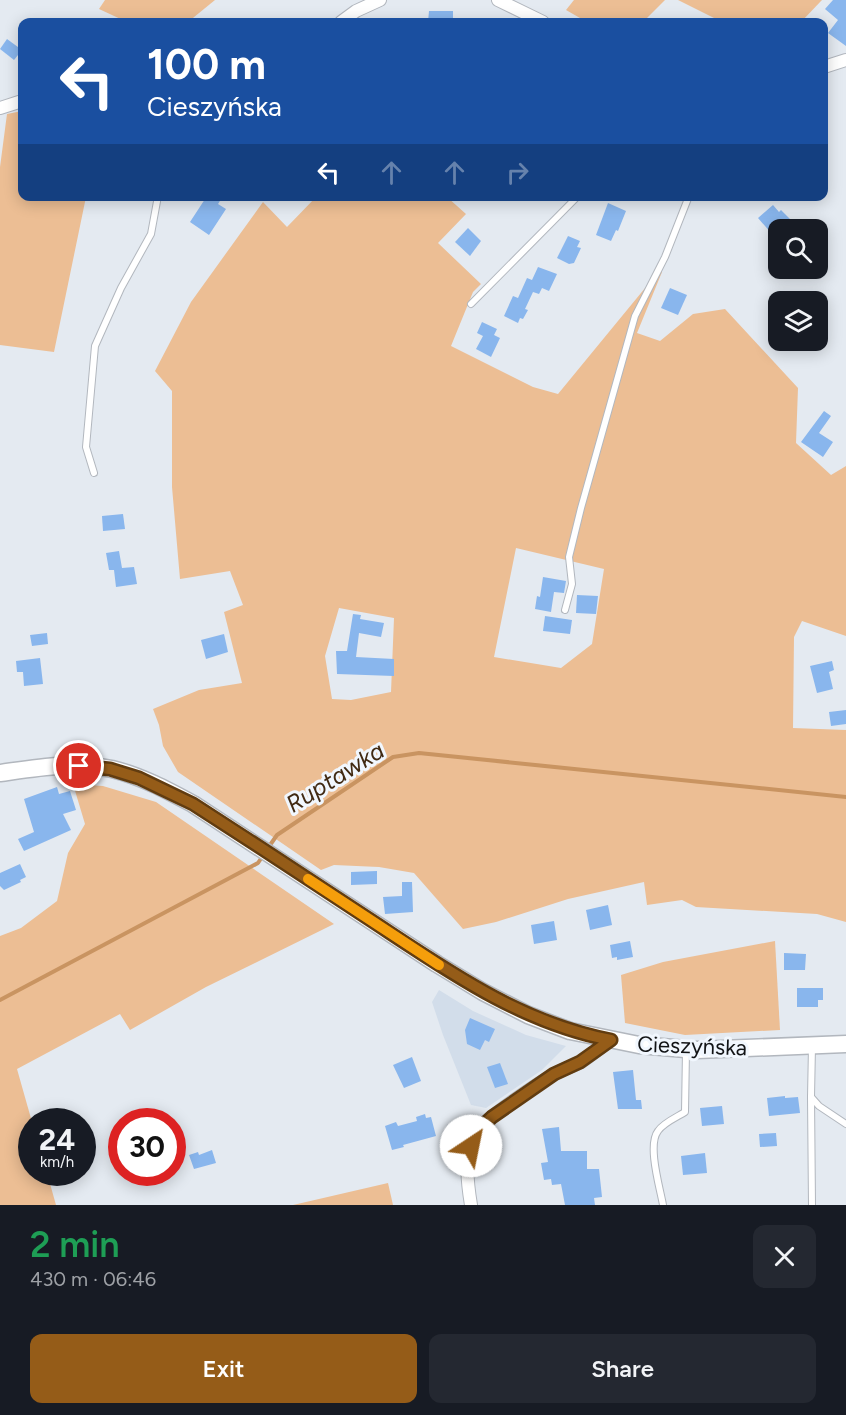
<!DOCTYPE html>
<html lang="en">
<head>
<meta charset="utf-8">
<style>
  body { margin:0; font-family:Figtree,sans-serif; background:#242831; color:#f1f3f6; height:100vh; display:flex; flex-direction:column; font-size:22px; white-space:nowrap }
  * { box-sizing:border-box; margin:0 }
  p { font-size:20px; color:#9ea1a6 }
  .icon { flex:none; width:33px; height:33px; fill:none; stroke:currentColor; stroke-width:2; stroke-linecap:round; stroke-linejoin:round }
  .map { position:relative; height:1205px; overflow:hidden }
  .panel { display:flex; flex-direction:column; background:#171b24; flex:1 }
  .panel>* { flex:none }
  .hud { position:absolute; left:18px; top:18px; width:810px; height:183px; border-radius:12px; box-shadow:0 3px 15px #0003; background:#1a4fa0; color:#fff; overflow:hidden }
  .fabs { position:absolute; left:768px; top:219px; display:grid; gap:12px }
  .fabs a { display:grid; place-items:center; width:60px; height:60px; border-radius:12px; background:#171b24; box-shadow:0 3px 15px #0003; font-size:30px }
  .speed { position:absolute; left:18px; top:1108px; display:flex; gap:12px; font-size:30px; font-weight:700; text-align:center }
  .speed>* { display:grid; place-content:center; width:78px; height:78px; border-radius:50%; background:#171b24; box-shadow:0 3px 15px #0003; line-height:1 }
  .speed small { font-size:15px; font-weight:400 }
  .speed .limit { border:9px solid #d22; background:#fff; color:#111 }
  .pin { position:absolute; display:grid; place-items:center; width:51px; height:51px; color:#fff; margin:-26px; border:3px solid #fff; border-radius:50%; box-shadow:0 2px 6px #0007 }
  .me { position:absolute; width:66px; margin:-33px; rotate:34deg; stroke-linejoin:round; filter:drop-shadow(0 0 4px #0008) }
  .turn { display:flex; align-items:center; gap:21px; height:126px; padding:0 30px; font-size:27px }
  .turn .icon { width:78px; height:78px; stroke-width:2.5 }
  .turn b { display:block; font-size:42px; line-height:51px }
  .lanes { display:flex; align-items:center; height:57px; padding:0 30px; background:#0003; justify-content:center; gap:30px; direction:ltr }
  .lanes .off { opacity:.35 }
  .round { display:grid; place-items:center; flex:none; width:63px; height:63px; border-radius:12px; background:#242831 }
  .summary { display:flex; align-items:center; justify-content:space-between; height:102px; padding:0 30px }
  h1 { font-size:36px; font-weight:600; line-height:45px; color:#1e9e55 }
  .cta { display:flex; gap:12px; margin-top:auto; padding:12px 30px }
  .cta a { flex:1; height:69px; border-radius:12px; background:#955c18; color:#fff; font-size:24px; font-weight:600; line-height:69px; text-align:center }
  .cta a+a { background:#242831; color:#f1f3f6 }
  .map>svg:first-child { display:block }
</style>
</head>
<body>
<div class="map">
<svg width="846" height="1205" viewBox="0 0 846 1205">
  <rect width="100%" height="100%" fill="#e4eaf1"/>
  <!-- built -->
  <path fill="#d2ddea" d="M 439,990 L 473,1011 L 526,1035 L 566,1046 L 542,1070 L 486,1108 L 471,1105 L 443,1035 L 432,1002 Z"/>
  <!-- green -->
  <g fill="#ecbe94" fill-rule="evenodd">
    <path d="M 105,0 L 215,0 L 188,22 L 127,22 L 99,9 Z"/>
    <path d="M 574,0 L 665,0 L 643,22 L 587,22 L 566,10 Z"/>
    <path d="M 678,0 L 822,0 L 801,22 L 722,22 Z"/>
    <path d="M 22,111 L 22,196 L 86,197 L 54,352 L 0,345 L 0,167 L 7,114 Z"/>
    <path d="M 316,197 L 447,197 L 466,214 L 438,243 L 481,284 L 473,292 L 451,346 L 533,387 L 558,394 L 650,282 L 655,269 L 662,272 L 637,333 L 660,341 L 693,314 L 725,309 L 798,388 L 796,443 L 831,475 L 846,466 L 846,636 L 802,621 L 794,637 L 793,728 L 846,730 L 846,922 L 817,914 L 696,907 L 682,900 L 647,905 L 644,882 L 568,899 L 496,922 L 463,929 L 414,873 L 379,867 L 334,865 L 321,870 L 178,772 L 163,746 L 159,725 L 153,709 L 199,690 L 242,683 L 224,612 L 243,605 L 230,571 L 180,579 L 172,487 L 172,391 L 155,371 L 191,302 L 263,202 L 287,227 ZM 516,548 L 604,569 L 592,644 L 561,668 L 494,657 ZM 339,608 L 394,618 L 391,692 L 351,700 L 332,699 L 325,656 Z"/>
    <path d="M 73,784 L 103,786 L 156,802 L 334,924 L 206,987 L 130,1030 L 120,1014 L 17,1069 L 32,1122 L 32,1173 L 47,1173 L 56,1205 L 0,1205 L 0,936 L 21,928 L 57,901 L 68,853 L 85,824 Z"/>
    <path d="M 775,941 L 780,1030 L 685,1035 L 625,1023 L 621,975 L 663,962 Z"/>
    <path d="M 388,1183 L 393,1205 L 293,1205 Z"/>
  </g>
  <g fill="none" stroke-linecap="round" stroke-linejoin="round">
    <!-- stream -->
    <g stroke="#c99461" stroke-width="4">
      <path d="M 268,848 L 277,835 L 393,757 L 419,753 L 846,797"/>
      <path d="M 0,1000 L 258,863 L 264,854"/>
    </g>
  </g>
  <!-- building -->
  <g fill="#89b6ed">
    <path d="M 833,0 L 846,0 L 846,46 L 828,33 L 838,20 L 825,9 Z"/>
    <path d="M 429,11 L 453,11 L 453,22 L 428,22 Z"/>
    <path d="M 7,39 L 22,50 L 14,60 L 0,49 Z"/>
    <path d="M 207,196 L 223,196 L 218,204 L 226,209 L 209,235 L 190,222 Z"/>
    <path d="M 608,203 L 626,211 L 618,231 L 616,230 L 611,241 L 596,235 Z"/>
    <path d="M 773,205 L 779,212 L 781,210 L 793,222 L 790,225 L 794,230 L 778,230 L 778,241 L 758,218 Z"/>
    <path d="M 468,228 L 481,241 L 470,256 L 455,242 Z"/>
    <path d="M 568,236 L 580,241 L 577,247 L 581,248 L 574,263 L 569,264 L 557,258 Z"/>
    <path d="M 538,267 L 557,274 L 549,291 L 542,288 L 539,294 L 533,292 L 525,309 L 528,310 L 523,319 L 520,318 L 518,323 L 504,316 L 513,296 L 518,298 L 527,278 L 532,280 Z"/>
    <path d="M 670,288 L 687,295 L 678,315 L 661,308 Z"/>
    <path d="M 482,322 L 497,329 L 494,335 L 500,338 L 491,357 L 476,349 L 483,336 L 477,333 Z"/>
    <path d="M 824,411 L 831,416 L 819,433 L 833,442 L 823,457 L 801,442 Z"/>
    <path d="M 123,514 L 125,529 L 103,531 L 102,516 Z"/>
    <path d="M 119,551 L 122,568 L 134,567 L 137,584 L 116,587 L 114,570 L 109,570 L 106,553 Z"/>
    <path d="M 543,577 L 566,581 L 564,593 L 554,592 L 551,612 L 535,609 L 537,596 L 540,597 Z"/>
    <path d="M 577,595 L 598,596 L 596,614 L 576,613 Z"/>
    <path d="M 353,614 L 361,615 L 360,619 L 384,623 L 381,637 L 359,633 L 356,657 L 394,659 L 394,676 L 337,674 L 336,651 L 347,651 Z"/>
    <path d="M 545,616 L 572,620 L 570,634 L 543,631 Z"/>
    <path d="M 47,633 L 48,644 L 32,646 L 30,635 Z"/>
    <path d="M 224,634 L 228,652 L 206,659 L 201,640 Z"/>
    <path d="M 40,658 L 43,684 L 24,686 L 23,672 L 17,672 L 16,661 Z"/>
    <path d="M 832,661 L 834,670 L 829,672 L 833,689 L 817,693 L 810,666 Z"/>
    <path d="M 846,710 L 846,724 L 831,726 L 829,712 Z"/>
    <path d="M 57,787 L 59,794 L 70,791 L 76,810 L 63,814 L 71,830 L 24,851 L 18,839 L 34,832 L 24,799 Z"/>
    <path d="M 20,864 L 26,877 L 20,880 L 21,882 L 4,890 L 0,886 L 0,873 Z"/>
    <path d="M 377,871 L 377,884 L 351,885 L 351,872 Z"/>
    <path d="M 402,882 L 412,882 L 413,912 L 385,914 L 383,897 L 402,896 Z"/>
    <path d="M 608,905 L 612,925 L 590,930 L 586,910 Z"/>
    <path d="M 554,921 L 557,940 L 534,944 L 531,925 Z"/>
    <path d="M 630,941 L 633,957 L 617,960 L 617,957 L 612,958 L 610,945 Z"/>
    <path d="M 784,953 L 806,954 L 805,970 L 784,970 Z"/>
    <path d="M 797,988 L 823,988 L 823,1000 L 818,1000 L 818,1007 L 797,1007 Z"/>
    <path d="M 470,1018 L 495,1029 L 489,1042 L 485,1040 L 480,1050 L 467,1044 L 465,1030 Z"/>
    <path d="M 412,1057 L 421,1081 L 404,1088 L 393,1065 Z"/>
    <path d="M 500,1063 L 508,1084 L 495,1088 L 487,1067 Z"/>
    <path d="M 633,1070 L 636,1100 L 641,1100 L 642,1109 L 618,1109 L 613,1072 Z"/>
    <path d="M 785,1096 L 785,1098 L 798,1097 L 800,1113 L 769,1116 L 767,1098 Z"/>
    <path d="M 722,1106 L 724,1124 L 702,1126 L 700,1108 Z"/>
    <path d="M 425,1114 L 426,1118 L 431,1117 L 436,1136 L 403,1145 L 404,1147 L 392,1150 L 385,1126 L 396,1122 L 398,1126 L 417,1121 L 416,1117 Z"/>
    <path d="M 559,1127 L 561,1151 L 587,1151 L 587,1169 L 599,1169 L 602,1197 L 594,1198 L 595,1205 L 565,1205 L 561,1184 L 552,1185 L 551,1179 L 544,1180 L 541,1163 L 548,1162 L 542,1129 Z"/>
    <path d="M 776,1133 L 777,1146 L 760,1147 L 759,1134 Z"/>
    <path d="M 212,1150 L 216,1163 L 194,1169 L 189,1155 L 198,1152 L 199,1155 Z"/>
    <path d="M 705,1153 L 707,1173 L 683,1175 L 681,1156 Z"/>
  </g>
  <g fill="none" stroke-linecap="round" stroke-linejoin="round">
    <!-- lane casing -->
    <g stroke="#b2b7be" stroke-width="8">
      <g id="lane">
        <path d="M 471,304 L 578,196"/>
        <path d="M 94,473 L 86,447 L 95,346 L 121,288 L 151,234 L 158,196"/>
        <path d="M 565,610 L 572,584 L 569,557 L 581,508 L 635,316 L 665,257 L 689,196"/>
        <path d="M 812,1046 L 811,1097 L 819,1106 L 846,1124"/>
        <path d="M 811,1097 L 812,1205"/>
        <path d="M 663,1205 C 660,1188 647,1145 658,1131 C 663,1123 677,1117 685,1112 L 686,1050"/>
      </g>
    </g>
    <!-- street casing -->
    <g stroke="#b2b7be" stroke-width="14">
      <g id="street">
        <path d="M 498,0 L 543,22"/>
        <path d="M 341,22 L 356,11 L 380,0"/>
        <path d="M 824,67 L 846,60"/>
        <path d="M 0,108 L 22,101"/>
        <path d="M 471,1205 C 467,1181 464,1156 476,1133 C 483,1119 540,1082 556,1073 C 564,1069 573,1066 581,1062 C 592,1055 601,1047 611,1040"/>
      </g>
    </g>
    <!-- secondary casing -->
    <g stroke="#b2b7be" stroke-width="19">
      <path id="secondary" d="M 0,773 C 36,768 75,761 112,769 C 141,776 167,790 193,804 L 437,964 L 483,992 L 528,1015 L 570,1031 L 639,1045 L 697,1050 L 846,1044"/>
    </g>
    <!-- lane -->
    <use href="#lane" stroke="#fff" stroke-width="6"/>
    <!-- street -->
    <use href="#street" stroke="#fff" stroke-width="12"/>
    <!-- secondary -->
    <use href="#secondary" stroke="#fff" stroke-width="16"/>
  </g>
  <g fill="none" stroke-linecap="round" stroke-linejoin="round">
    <!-- route casing -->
    <g stroke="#613c10" stroke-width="15">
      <path id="route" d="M 79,766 L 110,769 L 139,778 L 193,804 C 252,842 310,880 369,919 C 445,969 520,1023 611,1040 L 580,1062 L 554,1074 L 492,1117 L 477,1131 L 471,1146"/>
    </g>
    <!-- route -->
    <use href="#route" stroke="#955c18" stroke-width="10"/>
    <!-- slow -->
    <path stroke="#f59e0b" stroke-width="10" d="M 308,879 L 439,965"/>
  </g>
  <g text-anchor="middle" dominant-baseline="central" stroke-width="6" stroke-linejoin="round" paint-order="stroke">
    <!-- street labels -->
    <g font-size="22" fill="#121416" stroke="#f1f7fe">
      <text transform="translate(692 1046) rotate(2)">Cieszyńska</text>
    </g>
    <!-- water labels -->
    <g font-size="24" font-style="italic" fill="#412a13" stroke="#f1f7fe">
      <text transform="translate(335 777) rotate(-32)">Ruptawka</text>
    </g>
  </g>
</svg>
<div class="fabs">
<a><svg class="icon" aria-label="search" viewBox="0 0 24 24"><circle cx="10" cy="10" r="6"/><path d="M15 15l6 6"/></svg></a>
<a><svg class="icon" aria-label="layers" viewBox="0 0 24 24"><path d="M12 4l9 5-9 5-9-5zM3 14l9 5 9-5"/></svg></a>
</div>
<div class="speed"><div>24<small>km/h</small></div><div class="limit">30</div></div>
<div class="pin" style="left:79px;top:766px;background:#d93025"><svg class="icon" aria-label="arrive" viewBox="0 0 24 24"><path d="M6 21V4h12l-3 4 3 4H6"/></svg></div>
<svg class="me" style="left:471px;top:1146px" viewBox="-20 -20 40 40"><circle r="19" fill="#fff"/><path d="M0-13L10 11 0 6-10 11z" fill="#955c18"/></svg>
<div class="hud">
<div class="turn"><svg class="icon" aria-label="left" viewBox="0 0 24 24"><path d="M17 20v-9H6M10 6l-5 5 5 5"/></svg><div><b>100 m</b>Cieszyńska</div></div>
<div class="lanes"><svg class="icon" aria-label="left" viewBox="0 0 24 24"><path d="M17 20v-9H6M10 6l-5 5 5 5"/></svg><svg class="icon off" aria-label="ahead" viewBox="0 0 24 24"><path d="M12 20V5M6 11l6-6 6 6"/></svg><svg class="icon off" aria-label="ahead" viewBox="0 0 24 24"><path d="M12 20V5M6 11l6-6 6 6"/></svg><svg class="icon off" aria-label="right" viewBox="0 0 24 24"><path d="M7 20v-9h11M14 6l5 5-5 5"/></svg></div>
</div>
</div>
<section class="panel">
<div class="summary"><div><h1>2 min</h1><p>430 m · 06:46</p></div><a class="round"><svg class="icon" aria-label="close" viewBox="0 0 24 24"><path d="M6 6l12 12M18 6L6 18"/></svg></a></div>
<div class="cta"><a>Exit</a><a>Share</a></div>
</section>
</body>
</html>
